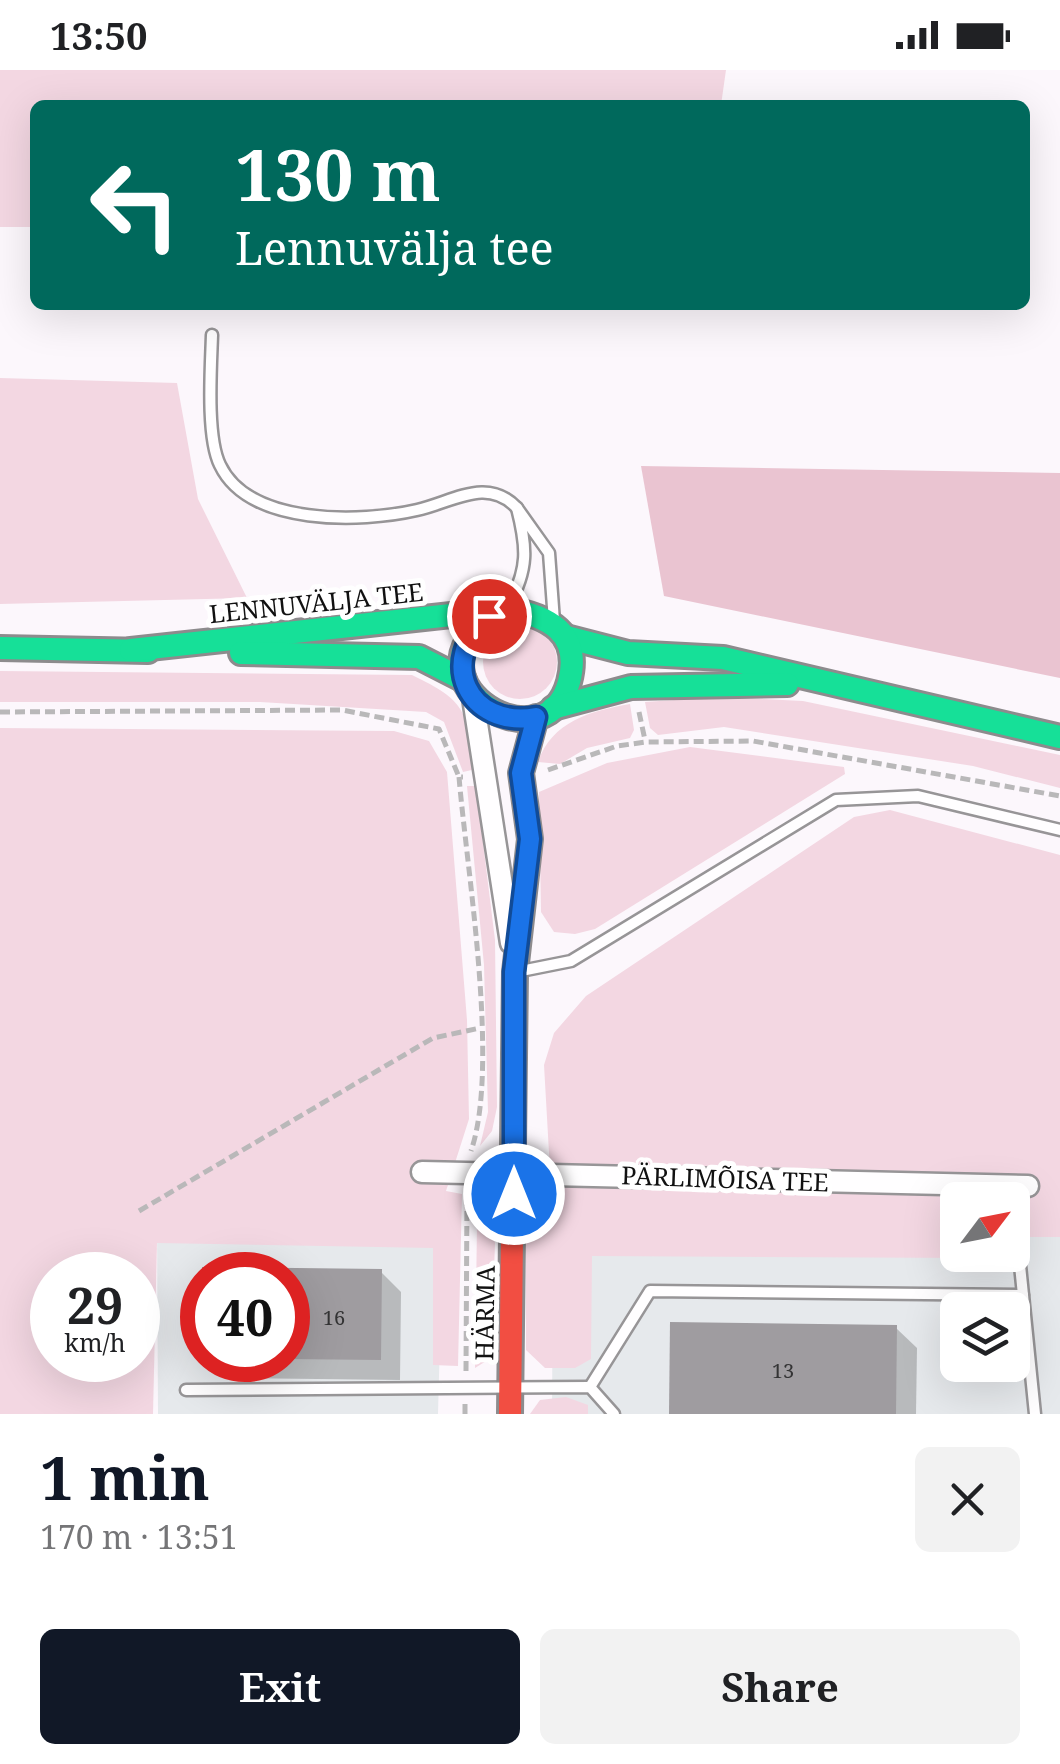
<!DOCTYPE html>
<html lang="en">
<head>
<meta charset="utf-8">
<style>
  body { margin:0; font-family:"Noto Serif",serif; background:#f2f2f2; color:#202124; height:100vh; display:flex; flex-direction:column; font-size:38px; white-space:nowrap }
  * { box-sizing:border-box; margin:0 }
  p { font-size:32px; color:#757577 }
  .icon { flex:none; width:55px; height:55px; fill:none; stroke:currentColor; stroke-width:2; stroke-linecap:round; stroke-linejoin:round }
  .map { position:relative; height:1344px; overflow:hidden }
  .details { display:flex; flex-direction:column; background:#fff; flex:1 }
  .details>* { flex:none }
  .top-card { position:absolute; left:30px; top:30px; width:1000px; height:210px; border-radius:15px; box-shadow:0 10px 40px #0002; background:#00695c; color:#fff; overflow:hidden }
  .needle { width:65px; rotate:58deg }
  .controls { position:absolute; left:940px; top:1112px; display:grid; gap:20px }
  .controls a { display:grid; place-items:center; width:90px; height:90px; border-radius:15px; background:#fff; box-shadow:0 10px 40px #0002; font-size:50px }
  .speed { position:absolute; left:30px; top:1182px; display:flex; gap:20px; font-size:50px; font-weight:700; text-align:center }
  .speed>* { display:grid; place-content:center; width:130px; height:130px; border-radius:50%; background:#fff; box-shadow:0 10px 40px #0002; line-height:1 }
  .speed small { font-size:25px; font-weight:400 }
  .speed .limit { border:15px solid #d22; background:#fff; color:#111 }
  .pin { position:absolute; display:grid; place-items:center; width:85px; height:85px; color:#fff; margin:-42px; border:5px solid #fff; border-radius:50%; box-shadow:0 2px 10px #0007 }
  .me { position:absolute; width:110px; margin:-55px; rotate:0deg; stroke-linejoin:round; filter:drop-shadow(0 0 8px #0008) }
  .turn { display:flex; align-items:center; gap:35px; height:210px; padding:0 40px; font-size:45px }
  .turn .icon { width:130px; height:130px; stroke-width:2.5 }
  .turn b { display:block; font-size:70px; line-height:85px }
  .round { display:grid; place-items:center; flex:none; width:105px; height:105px; border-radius:15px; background:#f2f2f2 }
  .overview { display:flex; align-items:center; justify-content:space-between; height:170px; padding:0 40px }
  h1 { font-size:60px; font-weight:700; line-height:75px; color:#111827 }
  .action { display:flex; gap:20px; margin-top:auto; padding:20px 40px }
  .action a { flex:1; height:115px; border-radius:15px; background:#111827; color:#fff; font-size:40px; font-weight:700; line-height:115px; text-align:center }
  .action a+a { background:#f2f2f2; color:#202124 }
  .status { display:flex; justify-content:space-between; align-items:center; height:70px; padding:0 50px; background:#fff; direction:ltr }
  .status svg { height:28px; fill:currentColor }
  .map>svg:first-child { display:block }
</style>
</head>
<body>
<div class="status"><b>13:50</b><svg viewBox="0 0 49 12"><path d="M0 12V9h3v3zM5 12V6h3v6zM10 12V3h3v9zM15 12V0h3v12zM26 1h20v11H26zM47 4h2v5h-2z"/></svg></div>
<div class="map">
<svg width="1060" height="1344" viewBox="0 0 1060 1344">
  <rect width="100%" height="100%" fill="#fcf7fc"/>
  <!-- industrial -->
  <g fill="#e6e9ec" fill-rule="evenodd">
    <path d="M 157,1150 L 443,1154 L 438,1344 L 158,1344 ZM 202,1205 L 288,1205 L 288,1290 L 202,1290 Z"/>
    <path d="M 553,1163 L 958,1185 L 1012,1185 L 1013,1167 L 1060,1167 L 1060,1344 L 552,1344 ZM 958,1240 L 1012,1240 L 1012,1295 L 958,1295 Z"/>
  </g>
  <!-- green -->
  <g fill="#f3d7e2" fill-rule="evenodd">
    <path d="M 0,0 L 726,0 L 721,35 L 35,35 L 35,157 L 0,157 Z"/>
    <path d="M 0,308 L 177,313 L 198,429 L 247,528 L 0,534 Z"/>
    <circle cx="520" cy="592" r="37"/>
    <path d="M 0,601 L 412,605 C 468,632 465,640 476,699 L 463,702 L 444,652 L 426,642 L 260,632 L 0,632 Z"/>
    <path d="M 718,627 L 803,631 L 1060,685 L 1060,718 L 973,696 L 724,657 L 658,665 L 650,658 L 645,632 Z"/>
    <path d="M 630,634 L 634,660 L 630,668 L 587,678 L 560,694 L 538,692 C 552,651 591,641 630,634 Z"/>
    <path d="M 0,658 L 394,661 L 429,671 L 447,702 L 467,950 L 469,1049 L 446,1121 L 462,1124 L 458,1296 L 433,1295 L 433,1178 L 157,1173 L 153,1344 L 0,1344 ZM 52,1205 L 138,1205 L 138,1290 L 52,1290 Z"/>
    <path d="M 690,677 L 844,697 L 845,704 L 595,859 L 575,864 L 554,862 L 541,842 L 539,722 L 607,693 Z"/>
    <path d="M 467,716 L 476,716 L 495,870 L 497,1037 L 492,1061 L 480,1076 L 488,1042 L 484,895 Z"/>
    <path d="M 890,740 L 1060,785 L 1060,1167 L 1013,1167 L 1012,1130 L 958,1130 L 958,1185 L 980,1185 L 972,1188 L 592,1186 L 591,1289 L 575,1298 L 545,1298 L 526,1280 L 526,1157 L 553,1153 L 544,995 L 554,963 L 586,926 L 854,747 Z"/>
    <path d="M 477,1154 L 489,1155 L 495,1173 L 491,1288 L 475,1298 Z"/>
    <path d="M 566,1327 L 588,1335 L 588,1344 L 530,1344 L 540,1330 Z"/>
  </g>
  <!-- forest -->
  <path fill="#eac4d1" d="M 641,396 L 1060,403 L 1060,608 L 664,526 Z"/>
  <!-- shadow -->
  <g fill="#0003">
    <path d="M 381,1202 L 401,1222 L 400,1310 L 225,1308 L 207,1290 L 288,1290 L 288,1205 L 205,1205 Z"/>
    <path d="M 896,1258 L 917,1278 L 916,1344 L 671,1344 Z"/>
  </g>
  <!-- building -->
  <g fill="#9f9ca0">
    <path d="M 202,1197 L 382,1199 L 381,1290 L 288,1289 L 288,1205 L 202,1205 Z"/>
    <path d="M 670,1252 L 897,1255 L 896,1344 L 669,1344 Z"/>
  </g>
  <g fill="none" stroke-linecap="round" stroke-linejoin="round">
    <!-- lane casing -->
    <g stroke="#979597" stroke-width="15">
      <g id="lane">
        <path d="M 212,265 C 211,297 206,367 220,395 C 249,456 361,453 417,440 C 453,432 487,406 517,438"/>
        <path d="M 508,536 C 529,499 527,477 517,438 L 549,483 L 554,551"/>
        <path d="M 516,902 L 571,891 L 836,730 L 918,726 L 1060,760"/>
        <path d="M 1012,1116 L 1035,1344"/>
        <path d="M 590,1317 L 650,1221 L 1023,1225"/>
        <path d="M 186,1320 L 590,1317 L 614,1344"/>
      </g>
    </g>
    <!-- street casing -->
    <g stroke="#979597" stroke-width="25">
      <g id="street">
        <path d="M 473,628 L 511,873"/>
        <path d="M 422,1102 L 1028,1116"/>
      </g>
    </g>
    <!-- fast casing -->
    <g stroke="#8d8b8d" stroke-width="28">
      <g id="fast">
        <path d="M 566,567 L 628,583 L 723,588 L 1060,667"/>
        <path d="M 0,578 L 148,581"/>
        <path d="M 131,580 L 506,539 C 548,545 582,563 569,612 C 544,705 385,602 506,539"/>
        <path d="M 241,583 L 419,587 L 464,610"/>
        <path d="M 553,638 L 631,617 L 787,614"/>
        <path d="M 514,986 L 515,902 L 530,769 L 521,703 L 536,647"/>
      </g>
    </g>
    <!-- jam casing -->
    <g stroke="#8d8b8d" stroke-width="28">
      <path id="jam" d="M 510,1344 L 514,986"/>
    </g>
    <!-- path -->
    <g stroke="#b9b8b9" stroke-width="5" stroke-dasharray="10 5" stroke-linecap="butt">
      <path d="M 0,642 L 342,640 L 439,659 L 459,707 L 463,707"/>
      <path d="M 639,642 L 645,670"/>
      <path d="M 548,700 L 617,676 L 646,672 L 753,671 L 1060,726"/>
      <path d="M 459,707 C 467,802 500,996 471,1081"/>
      <path d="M 139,1141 L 433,968 L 480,958"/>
      <path d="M 466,1301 L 467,1122"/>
      <path d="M 465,1344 L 465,1332"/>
    </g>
    <!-- lane -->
    <use href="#lane" stroke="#fffeff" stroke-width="10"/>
    <!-- street -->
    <use href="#street" stroke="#fffeff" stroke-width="20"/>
    <!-- fast -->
    <use href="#fast" stroke="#16e098" stroke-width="22"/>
    <!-- jam -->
    <use href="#jam" stroke="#f24e42" stroke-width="22"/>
  </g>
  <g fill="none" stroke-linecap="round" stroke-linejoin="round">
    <!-- route casing -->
    <g stroke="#114b97" stroke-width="25">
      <path id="route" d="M 489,546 C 436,590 468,659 536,647 L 521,703 L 530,769 L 514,902 L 514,1124"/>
    </g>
    <!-- route -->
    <use href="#route" stroke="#1a73e8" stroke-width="18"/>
  </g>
  <g text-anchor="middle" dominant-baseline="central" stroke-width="10" stroke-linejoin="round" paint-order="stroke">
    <!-- number labels -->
    <g font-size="20" fill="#343435">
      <text x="334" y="1247">16</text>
      <text x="783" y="1300">13</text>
    </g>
    <!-- street labels -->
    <g font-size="25" fill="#111" stroke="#fff">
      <text transform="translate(316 532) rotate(-6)">LENNUVÄLJA TEE</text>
      <text transform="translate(725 1108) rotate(2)">PÄRLIMÕISA TEE</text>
      <text transform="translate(484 1243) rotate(-89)">HÄRMA</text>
    </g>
  </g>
</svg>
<div class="controls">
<a><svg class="needle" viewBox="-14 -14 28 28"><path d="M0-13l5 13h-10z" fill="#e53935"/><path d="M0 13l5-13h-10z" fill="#757577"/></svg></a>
<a><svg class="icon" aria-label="layers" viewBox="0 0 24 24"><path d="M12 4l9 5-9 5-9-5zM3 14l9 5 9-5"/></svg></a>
</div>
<div class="speed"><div>29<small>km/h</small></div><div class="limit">40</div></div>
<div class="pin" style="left:489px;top:546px;background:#d93025"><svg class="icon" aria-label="arrive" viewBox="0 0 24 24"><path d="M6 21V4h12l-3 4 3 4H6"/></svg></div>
<svg class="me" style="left:514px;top:1124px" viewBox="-20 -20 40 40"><circle r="17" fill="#1a73e8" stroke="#fff" stroke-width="3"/><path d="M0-11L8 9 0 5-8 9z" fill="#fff"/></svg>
<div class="top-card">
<div class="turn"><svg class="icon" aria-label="left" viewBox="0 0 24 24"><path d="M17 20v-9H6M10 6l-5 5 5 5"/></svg><div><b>130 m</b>Lennuvälja tee</div></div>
</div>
</div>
<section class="details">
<div class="overview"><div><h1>1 min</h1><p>170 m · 13:51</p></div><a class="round"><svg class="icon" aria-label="close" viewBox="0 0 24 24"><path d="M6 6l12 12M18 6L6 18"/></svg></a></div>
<div class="action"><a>Exit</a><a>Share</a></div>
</section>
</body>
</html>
